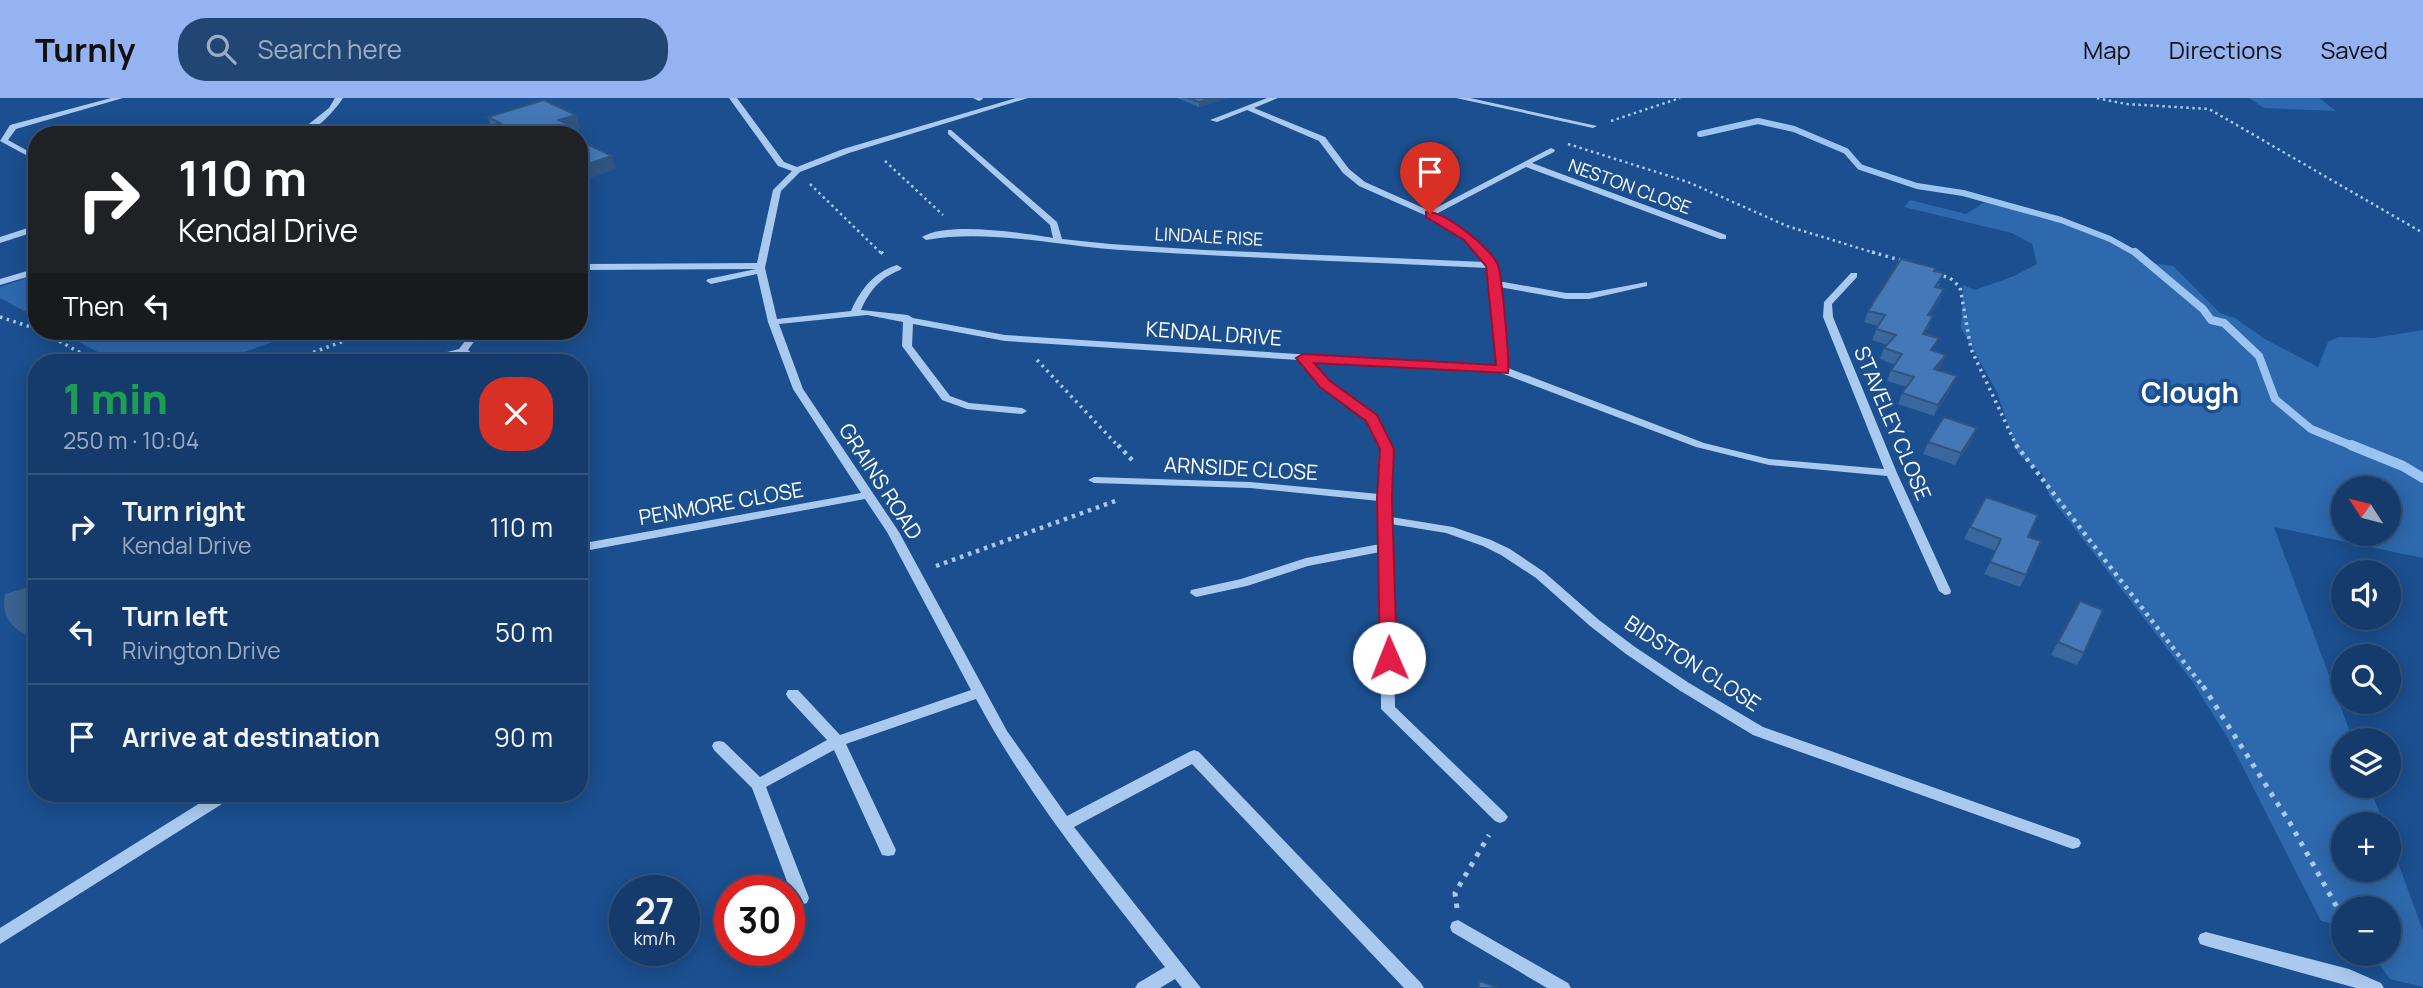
<!DOCTYPE html>
<html lang="en">
<head>
<meta charset="utf-8">
<style>
  body { margin:0; font-family:Manrope,sans-serif; background:#214673; color:#f1f3f6; height:100vh; display:flex; flex-direction:column; font-size:26px; white-space:nowrap }
  * { box-sizing:border-box; margin:0 }
  p { font-size:23px; color:#9dadc1 }
  .icon { flex:none; width:38px; height:38px; fill:none; stroke:currentColor; stroke-width:2; stroke-linecap:round; stroke-linejoin:round }
  .map { position:relative; flex:1; overflow:hidden }
  .drawer { position:absolute; left:28px; top:256px; width:560px; height:448px; display:flex; flex-direction:column; background:#143b6b; border-radius:28px; box-shadow:0 4px 18px #0003,0 0 0 2px #33557e }
  .drawer>* { flex:none }
  .top-card { position:absolute; left:28px; top:28px; width:560px; height:214px; border-radius:28px; box-shadow:0 4px 18px #0003,0 0 0 2px #33557e; background:#202124; color:#fff; overflow:hidden }
  .needle { width:46px; rotate:306deg }
  .buttons { position:absolute; left:2331px; top:378px; display:grid; gap:14px }
  .buttons a { display:grid; place-items:center; width:70px; height:70px; border-radius:50%; background:#143b6b; box-shadow:0 4px 18px #0003,0 0 0 2px #33557e; font-size:35px }
  .speed { position:absolute; left:609px; top:777px; display:flex; gap:14px; font-size:35px; font-weight:700; text-align:center }
  .speed>* { display:grid; place-content:center; width:91px; height:91px; border-radius:50%; background:#143b6b; box-shadow:0 4px 18px #0003,0 0 0 2px #33557e; line-height:1 }
  .speed small { font-size:18px; font-weight:400 }
  .speed .limit { border:10px solid #d22; background:#fff; color:#111 }
  .pin { position:absolute; display:grid; place-items:center; width:60px; height:60px; color:#fff; margin:-72px -30px; border-radius:50% 50% 50% 0; rotate:-45deg; box-shadow:0 0 7px #0007 }
  .pin .icon { rotate:45deg }
  .me { position:absolute; width:77px; margin:-38px; rotate:359deg; stroke-linejoin:round; filter:drop-shadow(0 0 5px #0008) }
  .turn { display:flex; align-items:center; gap:24px; height:147px; padding:0 35px; font-size:32px }
  .turn .icon { width:91px; height:91px; stroke-width:2.5 }
  .turn b { display:block; font-size:49px; line-height:60px }
  .then { display:flex; align-items:center; height:66px; padding:0 35px; background:#0003; gap:14px; font-size:26px }
  .round { display:grid; place-items:center; flex:none; width:74px; height:74px; border-radius:28px; background:#214673 }
  .summary { display:flex; align-items:center; justify-content:space-between; height:119px; padding:0 35px }
  h1 { font-size:42px; font-weight:800; line-height:52px; color:#1e9e55 }
  ul { padding:0; list-style:none }
  li { display:flex; align-items:center; gap:21px; height:105px; padding:0 35px; border-top:2px solid #33557e }
  li div { flex:1 }
  li b { display:block; font-size:26px }
  li em { font-style:normal }
  header { display:flex; align-items:center; gap:42px; box-sizing:border-box; height:98px; padding:0 35px; background:#95b2f1; color:#111 }
  header strong { font-size:33px }
  nav { display:flex; gap:38px; margin-inline-start:auto; font-size:24px }
  .search { width:490px; height:63px; background:#214673; display:flex; align-items:center; gap:18px; box-sizing:border-box; padding:0 24px; border-radius:28px; color:#9dadc1; font-size:26px }
  .map>svg:first-child { display:block }
</style>
</head>
<body>
<header>
<strong>Turnly</strong>
<div class="search"><svg class="icon" aria-label="search" viewBox="0 0 24 24"><circle cx="10" cy="10" r="6"/><path d="M15 15l6 6"/></svg>Search here</div>
<nav><a>Map</a><a>Directions</a><a>Saved</a></nav>
</header>
<div class="map">
<svg width="2423" height="890" viewBox="0 0 2423 890">
  <rect width="100%" height="100%" fill="#1b4f8f"/>
  <!-- green -->
  <g fill="#2e69ad" fill-rule="evenodd">
    <path d="M 2249,0 L 2319,0 L 2336,13 L 2264,10 Z"/>
    <path d="M 1910,102 L 1966,116 L 1988,102 L 2113,141 L 2152,165 L 2173,168 L 2220,215 L 2235,220 L 2265,241 L 2318,269 L 2328,244 L 2338,239 L 2374,240 L 2423,232 L 2423,460 L 2274,429 L 2353,642 L 2343,642 L 2343,688 L 2369,688 L 2384,726 L 2343,726 L 2343,772 L 2389,772 L 2389,740 L 2423,833 L 2423,889 L 2390,881 L 2372,856 L 2389,856 L 2389,810 L 2343,810 L 2343,828 L 2321,823 L 2229,642 L 2192,583 L 2049,397 L 2042,375 L 2018,356 L 1997,294 L 1961,230 L 1963,187 L 1975,192 L 2014,178 L 2037,166 L 2032,146 L 2012,135 L 1904,109 ZM 2343,390 L 2389,390 L 2389,436 L 2343,436 Z"/>
    <path d="M 37,177 L 37,220 L 0,200 L 0,189 Z"/>
    <path d="M 59,233 L 304,233 L 216,264 L 116,264 Z"/>
  </g>
  <g fill="none" stroke-linecap="round" stroke-linejoin="round">
    <!-- stream-far2 -->
    <path stroke="#9cc4f0" stroke-width="6" d="M 1700,36 L 1758,23 L 1794,31 L 1846,53 L 1860,69 L 1917,88 L 1963,95 L 2061,122 L 2110,141 L 2137,156"/>
    <!-- stream-far1 -->
    <path stroke="#9cc4f0" stroke-width="8" d="M 2135,154 L 2203,211 L 2211,222 L 2224,225 L 2259,258 L 2275,301 L 2311,331 L 2355,349"/>
    <!-- stream -->
    <path stroke="#9cc4f0" stroke-width="10" d="M 2351,347 L 2403,368 L 2423,380"/>
    <!-- river -->
    <path fill="#3c6290" fill-rule="evenodd" d="M 26,490 L 37,493 L 37,541 C 16,535 0,521 5,496 Z"/>
    <!-- path-far3 -->
    <g stroke="#a9c9ee" stroke-width="2.5" stroke-dasharray="2.5 3.5" stroke-linecap="butt">
      <path d="M 2097,0 L 2126,6 L 2209,11 L 2423,135"/>
      <path d="M 1611,23 L 1680,0"/>
      <path d="M 1568,46 L 1688,84 L 1787,128 L 1878,156"/>
      <path d="M 885,63 L 943,117"/>
      <path d="M 810,86 L 882,156"/>
    </g>
    <!-- path-far2 -->
    <g stroke="#a9c9ee" stroke-width="3.5" stroke-dasharray="2.5 4.5" stroke-linecap="butt">
      <path d="M 881,154 L 884,157"/>
      <path d="M 1872,154 L 1903,163"/>
      <path d="M 1937,176 L 1950,180 L 1960,189 L 1971,251 L 2017,349"/>
      <path d="M 0,219 L 37,231"/>
      <path d="M 41,233 L 97,264"/>
      <path d="M 406,233 L 422,245"/>
      <path d="M 1037,262 L 1119,349"/>
      <path d="M 287,264 L 371,233"/>
    </g>
    <!-- path-far1 -->
    <g stroke="#a9c9ee" stroke-width="4.5" stroke-dasharray="3.5 5" stroke-linecap="butt">
      <path d="M 1118,347 L 1134,364"/>
      <path d="M 2016,347 L 2204,590"/>
      <path d="M 936,468 L 1118,402"/>
    </g>
    <!-- path -->
    <g stroke="#a9c9ee" stroke-width="5" stroke-dasharray="4.5 7" stroke-linecap="butt">
      <path d="M 2203,588 L 2290,725 L 2343,820"/>
      <path d="M 1457,810 L 1455,795 L 1489,737"/>
    </g>
    <!-- minor -->
    <g fill="#a9c9ee" fill-rule="evenodd">
      <path d="M 111,0 L 123,0 L 16,31 L 8,42 L 37,58 L 37,63 L 0,43 L 10,27 Z"/>
      <path d="M 335,0 L 343,0 C 333,15 313,37 295,37 L 329,10 Z"/>
      <path d="M 729,0 L 737,0 L 784,64 L 797,69 L 843,51 L 1016,0 L 1028,0 L 849,55 L 800,74 L 781,93 L 765,170 L 777,221 L 851,213 C 861,191 873,175 897,167 L 902,170 L 900,172 C 880,180 870,192 861,212 L 908,217 L 913,220 L 1005,237 L 1498,269 L 1488,170 C 1366,164 1243,160 1121,152 C 1056,148 992,131 926,142 L 922,139 C 948,123 1022,135 1053,140 L 1050,127 L 948,36 L 948,32 L 951,32 L 1057,124 L 1062,141 L 1110,146 L 1205,152 L 1485,164 L 1465,141 L 1427,118 L 1359,88 L 1343,75 L 1319,43 L 1247,12 L 1217,24 L 1210,22 L 1267,0 L 1278,0 L 1254,10 L 1325,39 L 1349,71 L 1365,84 L 1430,113 L 1551,50 L 1555,52 L 1554,54 L 1532,65 L 1726,137 L 1726,141 L 1720,141 L 1526,69 L 1436,116 L 1471,137 L 1497,167 L 1498,183 L 1566,195 L 1589,195 L 1647,184 L 1647,188 L 1589,201 L 1566,201 L 1499,189 L 1508,270 L 1704,345 L 1769,361 L 1884,371 L 1823,219 L 1824,204 L 1851,175 L 1857,175 L 1857,179 L 1832,206 L 1833,219 L 1897,375 L 1951,493 L 1950,496 L 1945,497 L 1939,493 L 1887,378 L 1769,367 L 1696,349 L 1501,275 L 1311,263 L 1329,284 L 1377,320 L 1393,351 L 1391,419 L 1453,429 L 1491,442 L 1510,451 L 1544,474 L 1599,522 L 1635,549 L 1689,585 L 1763,629 L 2079,741 L 2081,745 L 2079,749 L 2073,751 L 2067,749 L 1753,637 L 1679,592 L 1626,556 L 1590,528 L 1536,480 L 1501,457 L 1483,448 L 1446,435 L 1391,426 L 1395,609 L 1505,715 L 1508,719 L 1505,723 L 1500,725 L 1495,723 L 1381,611 L 1380,454 L 1308,468 L 1247,488 L 1196,499 L 1190,495 L 1191,492 L 1241,481 L 1306,460 L 1380,446 L 1379,403 L 1250,390 L 1094,385 L 1088,382 L 1094,379 L 1250,384 L 1379,396 L 1381,351 L 1367,322 L 1321,288 L 1299,262 L 1005,243 L 913,226 L 912,248 L 950,298 L 969,305 L 1022,310 L 1027,313 L 1022,316 L 967,311 L 942,302 L 902,248 L 903,224 L 867,217 L 779,226 L 803,291 L 899,434 L 1007,633 L 1067,718 L 1189,654 L 1194,652 L 1199,654 L 1421,885 L 1424,890 L 1404,890 L 1192,666 L 1074,729 L 1201,890 L 1182,890 L 1175,881 L 1160,890 L 1135,890 L 1138,885 L 1165,869 C 1098,783 1028,698 976,601 L 846,646 L 896,752 L 894,757 L 888,758 L 882,757 L 834,652 L 766,689 L 809,800 L 807,805 L 801,807 L 795,805 L 752,690 L 714,652 L 712,648 L 714,644 L 719,643 L 724,644 L 760,679 L 827,642 L 788,600 L 786,596 L 788,592 L 798,592 L 840,637 L 971,592 L 887,434 L 865,401 L 579,454 L 579,446 L 861,395 L 793,291 L 768,224 L 757,176 L 711,186 L 706,183 L 708,181 L 756,171 L 586,172 L 581,169 L 586,166 L 757,165 L 773,92 L 792,73 L 778,68 Z"/>
      <path d="M 973,0 L 982,0 L 983,1 L 979,3 Z"/>
      <path d="M 1456,0 L 1470,0 L 1597,28 L 1593,30 Z"/>
      <path d="M 37,127 L 37,133 L 0,145 L 0,139 Z"/>
      <path d="M 37,170 L 37,176 L 0,187 L 0,181 Z"/>
      <path d="M 454,233 C 463,232 470,234 476,241 L 468,252 L 482,264 L 471,264 L 461,256 L 430,264 L 414,264 L 415,262 L 459,251 L 466,242 Z"/>
      <path d="M 216,695 L 236,695 L 233,699 L 0,846 L 0,830 Z"/>
      <path d="M 1458,822 L 1568,885 L 1571,890 L 1547,890 L 1452,834 L 1450,829 L 1452,824 Z"/>
      <path d="M 2206,834 L 2349,871 L 2381,885 L 2384,890 L 2356,890 L 2206,848 L 2200,846 L 2198,841 L 2200,836 Z"/>
    </g>
  </g>
  <!-- wall -->
  <g fill="#3a679d">
    <path d="M 1177,0 L 1227,0 L 1199,9 Z"/>
    <path d="M 576,17 L 580,30 L 577,31 L 579,37 L 461,37 L 491,28 L 488,19 Z"/>
    <path d="M 1935,173 L 1940,186 L 1937,190 L 1944,191 L 1940,202 L 1930,217 L 1929,229 L 1924,236 L 1933,253 L 1946,257 L 1941,268 L 1938,272 L 1952,289 L 1934,318 L 1898,306 L 1902,295 L 1907,289 L 1887,283 L 1891,272 L 1895,267 L 1880,261 L 1884,250 L 1887,247 L 1872,242 L 1878,228 L 1864,224 L 1868,213 Z"/>
    <path d="M 1972,342 L 1955,367 L 1923,356 L 1928,344 Z"/>
    <path d="M 1970,429 L 2028,439 L 2026,477 L 2020,489 L 1984,476 L 1996,453 L 1964,441 Z"/>
    <path d="M 2080,503 L 2084,555 L 2077,567 L 2051,557 Z"/>
  </g>
  <!-- shaded-wall -->
  <g fill="#305480">
    <path d="M 1213,0 L 1227,0 L 1199,9 L 1199,4 Z"/>
    <path d="M 576,17 L 580,30 L 577,31 L 579,37 L 565,37 L 559,22 Z"/>
    <path d="M 612,58 L 616,71 L 579,84 L 579,69 Z"/>
    <path d="M 1944,191 L 1940,202 L 1924,228 L 1928,217 Z"/>
    <path d="M 1946,257 L 1941,268 L 1930,282 L 1934,271 Z"/>
    <path d="M 1957,278 L 1952,289 L 1934,318 L 1938,307 Z"/>
    <path d="M 1977,330 L 1972,342 L 1955,367 L 1961,355 Z"/>
  </g>
  <!-- building -->
  <g fill="#4478b7" stroke="#305480" stroke-width="2">
    <path d="M 1188,0 L 1213,0 L 1199,4 Z"/>
    <path d="M 544,2 L 576,17 L 559,22 L 577,31 L 564,35 L 568,37 L 461,37 L 500,25 L 488,19 Z"/>
    <path d="M 579,42 L 612,58 L 579,69 Z"/>
    <path d="M 1901,161 L 1936,170 L 1934,173 L 1944,175 L 1935,189 L 1944,191 L 1928,217 L 1933,218 L 1923,236 L 1939,240 L 1931,252 L 1946,257 L 1934,271 L 1957,278 L 1938,307 L 1902,295 L 1914,279 L 1891,272 L 1902,256 L 1884,250 L 1896,237 L 1876,231 L 1885,217 L 1868,213 Z"/>
    <path d="M 1944,319 L 1977,330 L 1961,355 L 1928,344 Z"/>
    <path d="M 1986,399 L 2038,417 L 2028,439 L 2041,443 L 2026,477 L 1990,464 L 2001,441 L 1970,429 Z"/>
    <path d="M 2080,503 L 2103,512 L 2084,555 L 2058,544 Z"/>
    <path d="M 1480,883 L 1499,890 L 1478,890 Z"/>
  </g>
  <!-- route -->
  <path fill="#e11d48" stroke="#92132f" stroke-width="2" d="M 1426,114 C 1444,112 1491,150 1498,167 C 1502,178 1510,267 1508,275 L 1314,265 L 1330,283 L 1377,317 L 1394,351 L 1392,400 L 1397,560 L 1389,566 L 1380,560 L 1377,400 L 1380,351 L 1366,323 L 1320,289 L 1296,260 L 1303,256 L 1496,267 L 1486,168 L 1464,142 L 1426,119 Z"/>
  <g text-anchor="middle" dominant-baseline="central" stroke-width="7" stroke-linejoin="round" paint-order="stroke">
    <!-- far-street labels -->
    <g font-size="18" fill="#fff" stroke="#1b4f8f">
      <text transform="translate(1630 88) rotate(20)">NESTON CLOSE</text>
      <text transform="translate(1209 138) rotate(3)">LINDALE RISE</text>
    </g>
    <!-- street labels -->
    <g font-size="21" fill="#fff" stroke="#1b4f8f">
      <text transform="translate(1214 235) rotate(4)">KENDAL DRIVE</text>
      <text transform="translate(1893 325) rotate(67)">STAVELEY CLOSE</text>
      <text transform="translate(1241 370) rotate(3)">ARNSIDE CLOSE</text>
      <text transform="translate(881 383) rotate(57)">GRAINS ROAD</text>
      <text transform="translate(721 405) rotate(-10)">PENMORE CLOSE</text>
      <text transform="translate(1693 565) rotate(33)">BIDSTON CLOSE</text>
    </g>
    <!-- district labels -->
    <g font-size="28" font-weight="bold" fill="#fff" stroke="#1b4f8f">
      <text x="2190" y="294">Clough</text>
    </g>
  </g>
</svg>
<div class="buttons">
<a><svg class="needle" viewBox="-14 -14 28 28"><path d="M0-13l5 13h-10z" fill="#e53935"/><path d="M0 13l5-13h-10z" fill="#9dadc1"/></svg></a>
<a><svg class="icon" aria-label="sound" viewBox="0 0 24 24"><path d="M4 9h4l5-4v14l-5-4H4zM17 9q2 3 0 6"/></svg></a>
<a><svg class="icon" aria-label="search" viewBox="0 0 24 24"><circle cx="10" cy="10" r="6"/><path d="M15 15l6 6"/></svg></a>
<a><svg class="icon" aria-label="layers" viewBox="0 0 24 24"><path d="M12 4l9 5-9 5-9-5zM3 14l9 5 9-5"/></svg></a>
<a>+</a>
<a>−</a>
</div>
<div class="speed"><div>27<small>km/h</small></div><div class="limit">30</div></div>
<div class="pin" style="left:1430px;top:116px;background:#d93025"><svg class="icon" aria-label="arrive" viewBox="0 0 24 24"><path d="M6 21V4h12l-3 4 3 4H6"/></svg></div>
<svg class="me" style="left:1389px;top:560px" viewBox="-20 -20 40 40"><circle r="19" fill="#fff"/><path d="M0-13L10 11 0 6-10 11z" fill="#e11d48"/></svg>
<div class="top-card">
<div class="turn"><svg class="icon" aria-label="right" viewBox="0 0 24 24"><path d="M7 20v-9h11M14 6l5 5-5 5"/></svg><div><b>110 m</b>Kendal Drive</div></div>
<div class="then">Then<svg class="icon" aria-label="left" viewBox="0 0 24 24"><path d="M17 20v-9H6M10 6l-5 5 5 5"/></svg></div>
</div>
<section class="drawer">
<div class="summary"><div><h1>1 min</h1><p>250 m · 10:04</p></div><a class="round" style="background:#d93025;color:#fff"><svg class="icon" aria-label="close" viewBox="0 0 24 24"><path d="M6 6l12 12M18 6L6 18"/></svg></a></div>
<ul>
<li><svg class="icon" aria-label="right" viewBox="0 0 24 24"><path d="M7 20v-9h11M14 6l5 5-5 5"/></svg><div><b>Turn right</b><p>Kendal Drive</p></div><em>110 m</em></li>
<li><svg class="icon" aria-label="left" viewBox="0 0 24 24"><path d="M17 20v-9H6M10 6l-5 5 5 5"/></svg><div><b>Turn left</b><p>Rivington Drive</p></div><em>50 m</em></li>
<li><svg class="icon" aria-label="arrive" viewBox="0 0 24 24"><path d="M6 21V4h12l-3 4 3 4H6"/></svg><div><b>Arrive at destination</b></div><em>90 m</em></li>
</ul>
</section>
</div>
</body>
</html>
